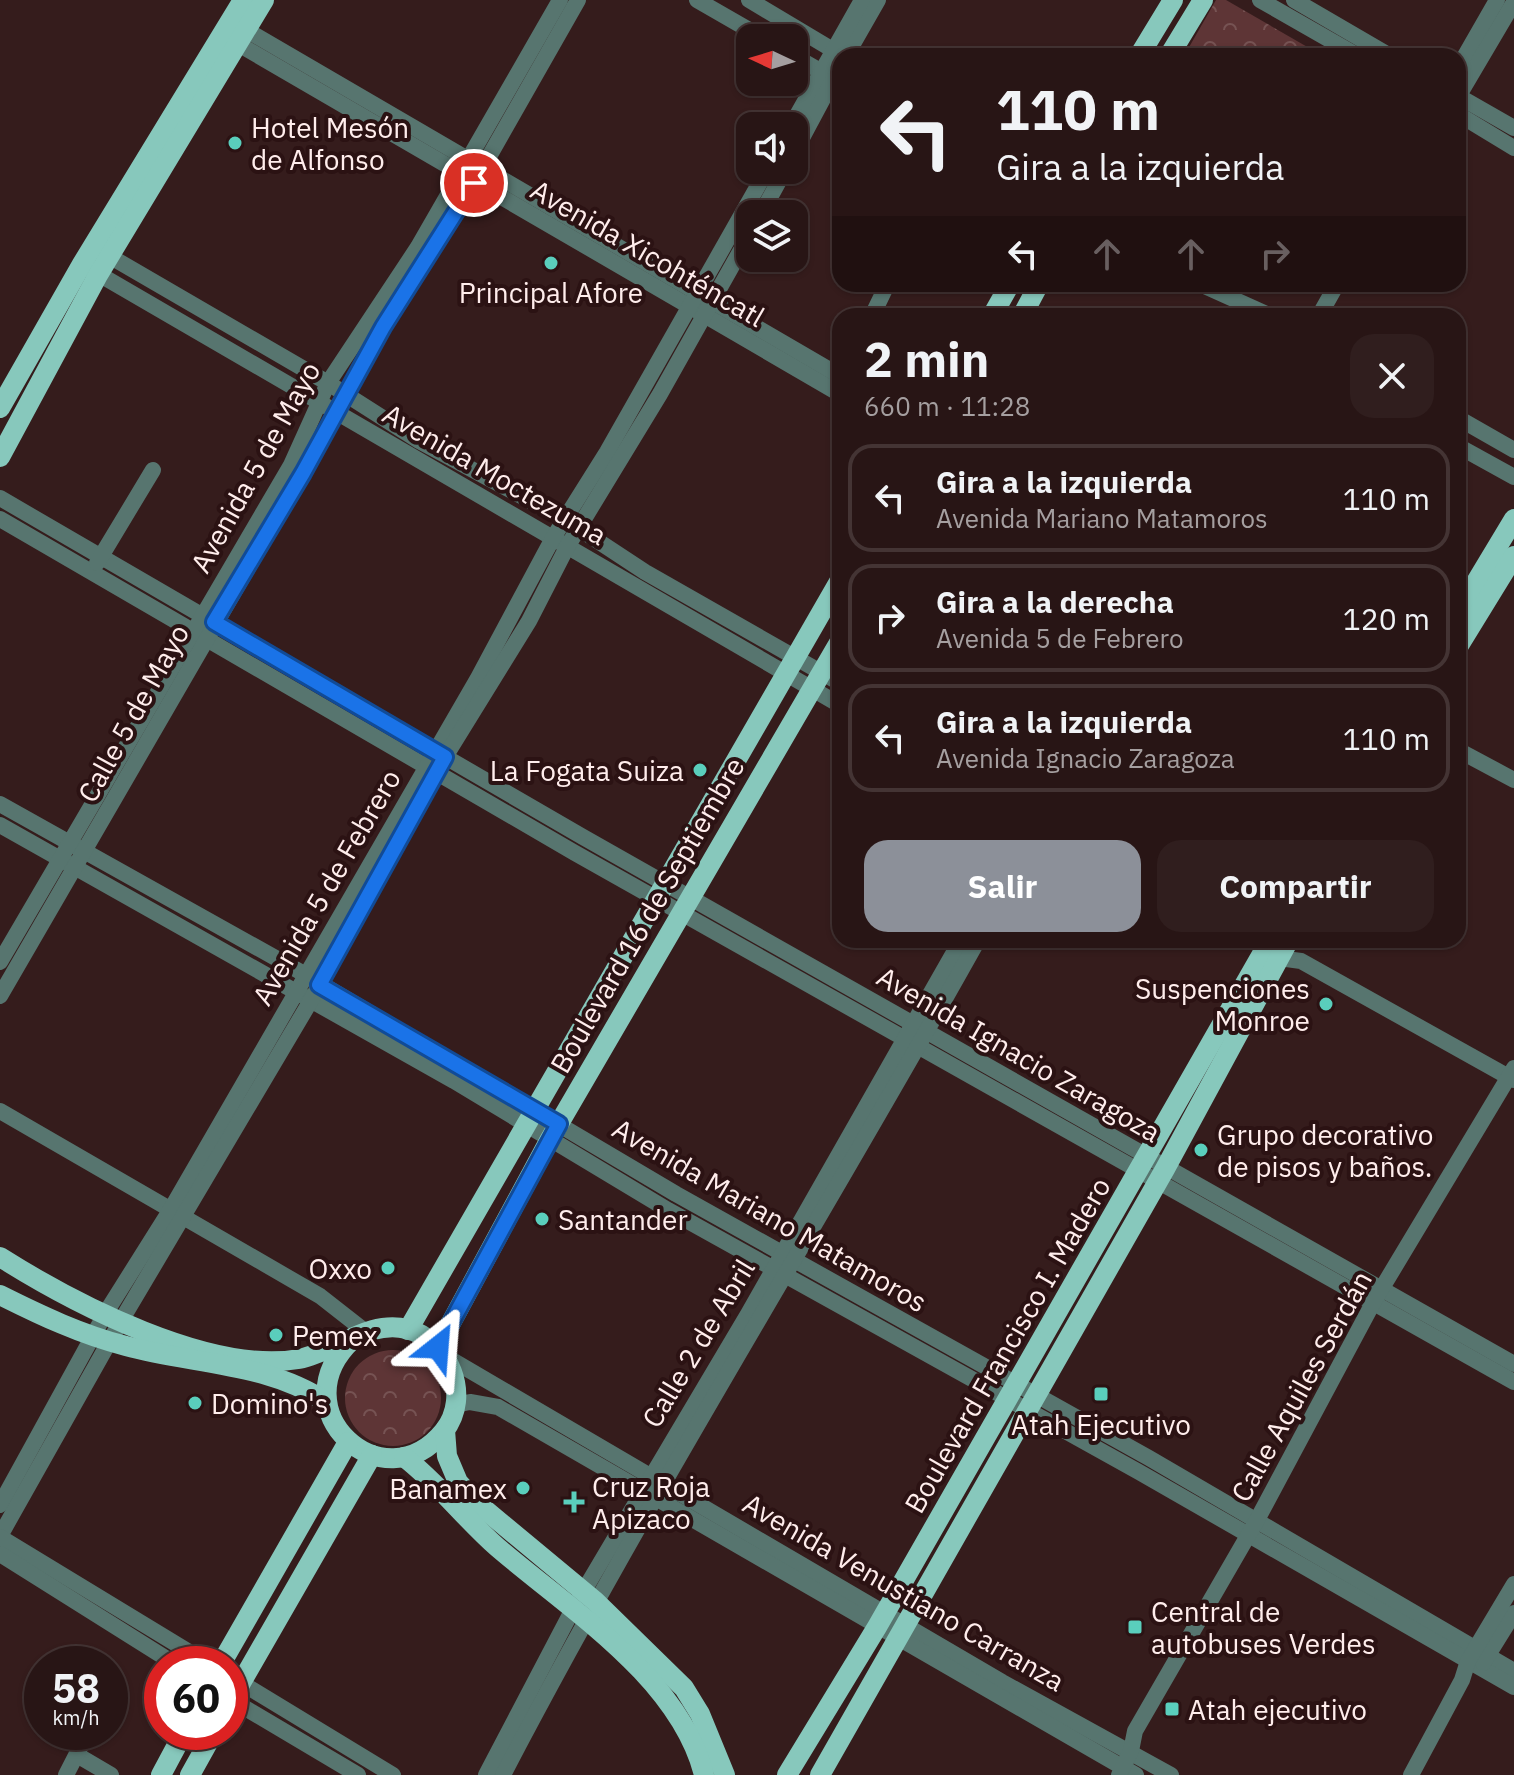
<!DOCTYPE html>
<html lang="es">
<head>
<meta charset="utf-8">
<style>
  body { margin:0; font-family:"IBM Plex Sans",sans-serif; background:#301e1e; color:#f1f3f6; height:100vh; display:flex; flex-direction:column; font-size:30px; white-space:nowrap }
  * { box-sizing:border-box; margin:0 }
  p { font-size:26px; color:#a59fa0 }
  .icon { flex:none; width:44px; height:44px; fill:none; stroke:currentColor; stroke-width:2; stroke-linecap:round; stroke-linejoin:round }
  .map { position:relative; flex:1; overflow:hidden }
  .sheet { position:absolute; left:832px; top:308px; width:634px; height:640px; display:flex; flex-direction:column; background:#281515; border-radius:24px; box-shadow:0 2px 6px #0004,0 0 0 2px #443434 }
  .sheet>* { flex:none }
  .guide { position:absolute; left:832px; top:48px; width:634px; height:244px; border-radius:24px; box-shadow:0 2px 6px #0004,0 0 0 2px #443434; background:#281515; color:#f1f3f6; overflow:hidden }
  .needle { width:52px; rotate:274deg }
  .buttons { position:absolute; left:736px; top:24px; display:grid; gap:16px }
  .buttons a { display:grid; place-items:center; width:72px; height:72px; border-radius:16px; background:#281515; box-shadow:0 2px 6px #0004,0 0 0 2px #443434; font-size:40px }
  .speed { position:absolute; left:24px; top:1646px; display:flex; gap:16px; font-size:40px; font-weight:700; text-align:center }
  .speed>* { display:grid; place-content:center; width:104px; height:104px; border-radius:50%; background:#281515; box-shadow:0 2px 6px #0004,0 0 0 2px #443434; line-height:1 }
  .speed small { font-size:20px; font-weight:400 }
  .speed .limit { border:12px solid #d22; background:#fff; color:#111 }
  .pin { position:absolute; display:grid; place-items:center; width:68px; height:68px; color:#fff; margin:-34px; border:4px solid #fff; border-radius:50%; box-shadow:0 2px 8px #0007 }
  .me { position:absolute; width:88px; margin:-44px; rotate:28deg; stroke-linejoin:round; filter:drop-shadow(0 0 6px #0008) }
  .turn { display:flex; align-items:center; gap:28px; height:168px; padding:0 32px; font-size:36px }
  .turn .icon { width:104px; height:104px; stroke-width:2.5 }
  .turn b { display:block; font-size:56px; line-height:68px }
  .lanes { display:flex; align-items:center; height:76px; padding:0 32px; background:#0003; justify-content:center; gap:40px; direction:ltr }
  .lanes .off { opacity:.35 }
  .round { display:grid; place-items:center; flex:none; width:84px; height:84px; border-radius:24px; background:#301e1e }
  .headline { display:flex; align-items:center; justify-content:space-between; height:136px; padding:0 32px }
  h1 { font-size:48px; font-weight:800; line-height:60px }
  .action { display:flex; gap:16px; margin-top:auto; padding:16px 32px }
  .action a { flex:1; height:92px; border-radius:24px; background:#8c9099; color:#fff; font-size:32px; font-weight:800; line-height:92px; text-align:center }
  .action a+a { background:#301e1e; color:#f1f3f6 }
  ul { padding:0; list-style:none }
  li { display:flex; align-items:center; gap:24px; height:108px; margin:0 16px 12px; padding:0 16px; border:4px solid #443434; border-radius:24px }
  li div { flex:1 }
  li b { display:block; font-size:30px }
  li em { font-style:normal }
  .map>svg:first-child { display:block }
</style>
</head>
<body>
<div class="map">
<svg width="1514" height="1775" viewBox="0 0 1514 1775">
  <defs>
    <pattern id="park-crowns" width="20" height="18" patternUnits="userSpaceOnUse" patternTransform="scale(2)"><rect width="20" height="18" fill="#5e3536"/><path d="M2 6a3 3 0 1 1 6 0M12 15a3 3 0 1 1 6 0" fill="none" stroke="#765353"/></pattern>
  </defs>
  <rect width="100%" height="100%" fill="#351c1c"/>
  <!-- park -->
  <g fill="url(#park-crowns)">
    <path d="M 1216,0 L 1226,0 L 1323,56 L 1184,56 Z"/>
    <circle cx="393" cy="1398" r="48"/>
  </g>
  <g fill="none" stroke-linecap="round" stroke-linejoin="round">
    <!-- minor -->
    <g stroke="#57756f" stroke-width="16">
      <path d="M 697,0 L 763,38"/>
      <path d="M 749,0 L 843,56"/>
      <path d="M 1260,0 L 1358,56"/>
      <path d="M 1294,0 L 1390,56"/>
      <path d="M 236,24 L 840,376"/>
      <path d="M 228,38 L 840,394"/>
      <path d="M 794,56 L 827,75"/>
      <path d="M 846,56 L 878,0"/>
      <path d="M 1458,68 L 1497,0"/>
      <path d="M 1458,96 L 1514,128"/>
      <path d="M 1458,97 L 1514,2"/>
      <path d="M 1458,114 L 1514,148"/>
      <path d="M 791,126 L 862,0"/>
      <path d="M 794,153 L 840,67"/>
      <path d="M 761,214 L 785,170"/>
      <path d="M 99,250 L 328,383 L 419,441 L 566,520 L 645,572 L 840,683"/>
      <path d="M 90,269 L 840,705"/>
      <path d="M 1200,284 L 1271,316"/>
      <path d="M 872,316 L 885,289 L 878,284"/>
      <path d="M 1319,316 L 1337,284"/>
      <path d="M 1458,418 L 1514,450"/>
      <path d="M 1458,446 L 1514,477"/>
      <path d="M 0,498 L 583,837 L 1514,1364"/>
      <path d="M 0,519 L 575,853 L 1514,1382"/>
      <path d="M 97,563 L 153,470"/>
      <path d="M 1458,750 L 1514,780"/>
      <path d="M 0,804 L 306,975 L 676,1194 L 1149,1458 L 1514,1671"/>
      <path d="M 0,825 L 454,1081 L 668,1210 L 1139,1472 L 1514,1687"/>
      <path d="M 1252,940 L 1279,958 L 1301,961 L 1514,1080"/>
      <path d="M 0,962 L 291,465 L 328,383 L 418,247 L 560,0"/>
      <path d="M 0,996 L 303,473 L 383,327 L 474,183 L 578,0"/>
      <path d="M 0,1111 L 320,1296 L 366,1332"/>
      <path d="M 445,1356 L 1002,1682 L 1171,1775"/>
      <path d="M 455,1405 L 470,1402 L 498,1407 L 1136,1775"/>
      <path d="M 0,1505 L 105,1314 L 171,1209 L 478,678 L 553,538 L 607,452 L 767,170"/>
      <path d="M 0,1536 L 121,1321 L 310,1002 L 445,757 L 529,621 L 567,547 L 660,394 L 750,234"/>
      <path d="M 0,1537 L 209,1664"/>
      <path d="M 0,1554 L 175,1664"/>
      <path d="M 1483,1663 L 1514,1613"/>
      <path d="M 230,1676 L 393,1775"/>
      <path d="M 230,1699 L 358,1775"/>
      <path d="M 77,1755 L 111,1775"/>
      <path d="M 66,1775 L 87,1734"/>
      <path d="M 486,1775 L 573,1609 L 748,1314 L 961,940"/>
      <path d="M 503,1775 C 651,1491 822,1220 978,940"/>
      <path d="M 1119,1775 L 1131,1751 L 1135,1731 L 1257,1520 L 1373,1303 L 1514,1068"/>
      <path d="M 1411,1775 L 1462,1680 L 1468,1661 L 1514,1584"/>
    </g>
    <!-- major -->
    <g stroke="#87c8bc" stroke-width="20">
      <path d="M 1139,56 L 1173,0"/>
      <path d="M 1169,56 L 1203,0"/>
      <path d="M 992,316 L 1010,284"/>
      <path d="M 1022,316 L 1039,284"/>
      <path d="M 0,408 L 82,264 L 243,0"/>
      <path d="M 0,457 L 98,275 L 264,0"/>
      <path d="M 1458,612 L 1514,519"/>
      <path d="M 1458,647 L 1514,556"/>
      <path d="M 0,1257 C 73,1303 210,1375 299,1359 C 335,1352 369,1319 407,1329 C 449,1340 472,1396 444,1431 C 383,1506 278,1410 352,1340"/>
      <path d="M 0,1295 C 40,1315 82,1335 126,1346 C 192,1364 269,1363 326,1402"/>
      <path d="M 408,1330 L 840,580"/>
      <path d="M 438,1347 L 550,1139 L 840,641"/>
      <path d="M 445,1430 L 447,1456 L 458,1482 L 477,1503 L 595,1601 L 684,1688 L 700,1714 L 725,1775"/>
      <path d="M 404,1457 C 438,1483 464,1518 497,1547 C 569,1609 680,1678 704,1775"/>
      <path d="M 221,1664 L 348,1442"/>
      <path d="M 230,1702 L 372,1455"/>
      <path d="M 161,1775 L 184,1732"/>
      <path d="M 190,1775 L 214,1732"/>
      <path d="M 787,1775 L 877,1627 L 1270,940"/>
      <path d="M 820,1775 L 1165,1169 L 1289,940"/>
    </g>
  </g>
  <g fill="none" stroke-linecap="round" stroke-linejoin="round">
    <!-- route casing -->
    <g stroke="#114b97" stroke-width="20">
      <path id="route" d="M 438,1347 L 559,1124 L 319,985 L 445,757 L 214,622 L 303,473 L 383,327 L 474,183"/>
    </g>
    <!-- route -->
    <use href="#route" stroke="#1a73e8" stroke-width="14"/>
  </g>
  <!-- markers -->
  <g fill="#5acebc" stroke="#2b1213" stroke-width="3">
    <circle cx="235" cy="143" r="8"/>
    <circle cx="551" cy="263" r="8"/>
    <circle cx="700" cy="770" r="8"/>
    <circle cx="1326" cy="1004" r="8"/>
    <circle cx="1201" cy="1150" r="8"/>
    <circle cx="542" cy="1219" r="8"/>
    <circle cx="388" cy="1268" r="8"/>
    <circle cx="276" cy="1335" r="8"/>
    <rect x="1093" y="1386" width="16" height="16" rx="4"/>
    <circle cx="195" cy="1403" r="8"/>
    <circle cx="523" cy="1488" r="8"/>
    <path d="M570 1490h8v8h8v8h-8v8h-8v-8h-8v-8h8z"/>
    <rect x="1127" y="1619" width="16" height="16" rx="4"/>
    <rect x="1164" y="1701" width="16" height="16" rx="4"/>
  </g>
  <g text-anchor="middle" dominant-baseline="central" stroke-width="8" stroke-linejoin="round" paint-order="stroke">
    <!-- poi labels -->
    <g font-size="28" fill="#ffedec" stroke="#2b1213" text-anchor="start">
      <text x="251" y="127">Hotel Mesón<tspan x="251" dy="32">de Alfonso</tspan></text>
      <text x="551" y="292" text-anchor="middle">Principal Afore</text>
      <text x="684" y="770" text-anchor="end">La Fogata Suiza</text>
      <text x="1310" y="988" text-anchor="end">Suspenciones<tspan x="1310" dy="32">Monroe</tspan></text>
      <text x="1217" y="1134">Grupo decorativo<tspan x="1217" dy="32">de pisos y baños.</tspan></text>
      <text x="558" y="1219">Santander</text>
      <text x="372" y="1268" text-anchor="end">Oxxo</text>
      <text x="292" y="1335">Pemex</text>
      <text x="211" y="1403">Domino's</text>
      <text x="1101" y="1424" text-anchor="middle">Atah Ejecutivo</text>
      <text x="592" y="1486">Cruz Roja<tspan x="592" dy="32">Apizaco</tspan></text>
      <text x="507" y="1488" text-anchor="end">Banamex</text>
      <text x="1151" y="1611">Central de<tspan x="1151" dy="32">autobuses Verdes</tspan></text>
      <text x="1188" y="1709">Atah ejecutivo</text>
    </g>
    <!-- street labels -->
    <g font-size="28" fill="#ffedec" stroke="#2b1213">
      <text transform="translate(648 253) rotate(30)">Avenida Xicohténcatl</text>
      <text transform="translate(255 467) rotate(-61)">Avenida 5 de Mayo</text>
      <text transform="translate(495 474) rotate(30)">Avenida Moctezuma</text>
      <text transform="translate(133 713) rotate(-61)">Calle 5 de Mayo</text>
      <text transform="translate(326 887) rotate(-60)">Avenida 5 de Febrero</text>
      <text transform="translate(647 915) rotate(-60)">Boulevard 16 de Septiembre</text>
      <text transform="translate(1019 1054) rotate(30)">Avenida Ignacio Zaragoza</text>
      <text transform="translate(770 1215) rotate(30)">Avenida Mariano Matamoros</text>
      <text transform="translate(698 1343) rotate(-59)">Calle 2 de Abril</text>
      <text transform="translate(1007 1345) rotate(-60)">Boulevard Francisco I. Madero</text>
      <text transform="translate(1301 1386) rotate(-61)">Calle Aquiles Serdán</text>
      <text transform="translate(904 1592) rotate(30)">Avenida Venustiano Carranza</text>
    </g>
  </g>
</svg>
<div class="buttons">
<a><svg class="needle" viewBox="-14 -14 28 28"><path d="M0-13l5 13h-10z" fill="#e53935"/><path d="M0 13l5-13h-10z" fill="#a59fa0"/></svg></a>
<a><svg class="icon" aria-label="sound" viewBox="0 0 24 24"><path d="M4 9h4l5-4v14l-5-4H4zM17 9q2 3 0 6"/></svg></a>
<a><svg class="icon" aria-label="layers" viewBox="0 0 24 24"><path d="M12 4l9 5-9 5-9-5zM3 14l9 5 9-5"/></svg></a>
</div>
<div class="speed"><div>58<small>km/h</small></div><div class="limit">60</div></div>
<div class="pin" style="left:474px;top:183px;background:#d93025"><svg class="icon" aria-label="arrive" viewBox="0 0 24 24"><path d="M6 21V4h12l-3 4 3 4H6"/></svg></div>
<svg class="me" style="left:438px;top:1347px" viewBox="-20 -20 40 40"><path d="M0-17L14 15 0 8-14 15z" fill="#1a73e8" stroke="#fff" stroke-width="4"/></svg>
<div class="guide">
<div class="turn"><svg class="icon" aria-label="left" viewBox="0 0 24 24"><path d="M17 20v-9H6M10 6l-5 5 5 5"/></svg><div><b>110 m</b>Gira a la izquierda</div></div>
<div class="lanes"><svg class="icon" aria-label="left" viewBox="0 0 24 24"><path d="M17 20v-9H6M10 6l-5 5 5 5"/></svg><svg class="icon off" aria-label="ahead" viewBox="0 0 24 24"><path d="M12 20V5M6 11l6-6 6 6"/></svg><svg class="icon off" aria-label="ahead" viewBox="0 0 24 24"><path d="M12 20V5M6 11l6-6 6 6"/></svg><svg class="icon off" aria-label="right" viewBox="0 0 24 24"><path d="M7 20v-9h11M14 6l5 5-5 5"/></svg></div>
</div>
<section class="sheet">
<div class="headline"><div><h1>2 min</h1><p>660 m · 11:28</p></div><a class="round"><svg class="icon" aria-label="close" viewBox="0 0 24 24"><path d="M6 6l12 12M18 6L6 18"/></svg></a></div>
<ul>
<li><svg class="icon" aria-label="left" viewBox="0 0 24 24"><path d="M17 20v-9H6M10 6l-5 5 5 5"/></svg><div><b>Gira a la izquierda</b><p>Avenida Mariano Matamoros</p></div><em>110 m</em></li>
<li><svg class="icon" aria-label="right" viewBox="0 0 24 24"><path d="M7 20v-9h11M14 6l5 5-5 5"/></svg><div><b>Gira a la derecha</b><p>Avenida 5 de Febrero</p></div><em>120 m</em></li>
<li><svg class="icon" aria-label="left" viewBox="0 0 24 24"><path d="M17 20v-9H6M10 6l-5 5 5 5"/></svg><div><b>Gira a la izquierda</b><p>Avenida Ignacio Zaragoza</p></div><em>110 m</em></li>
</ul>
<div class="action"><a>Salir</a><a>Compartir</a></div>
</section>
</div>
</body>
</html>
